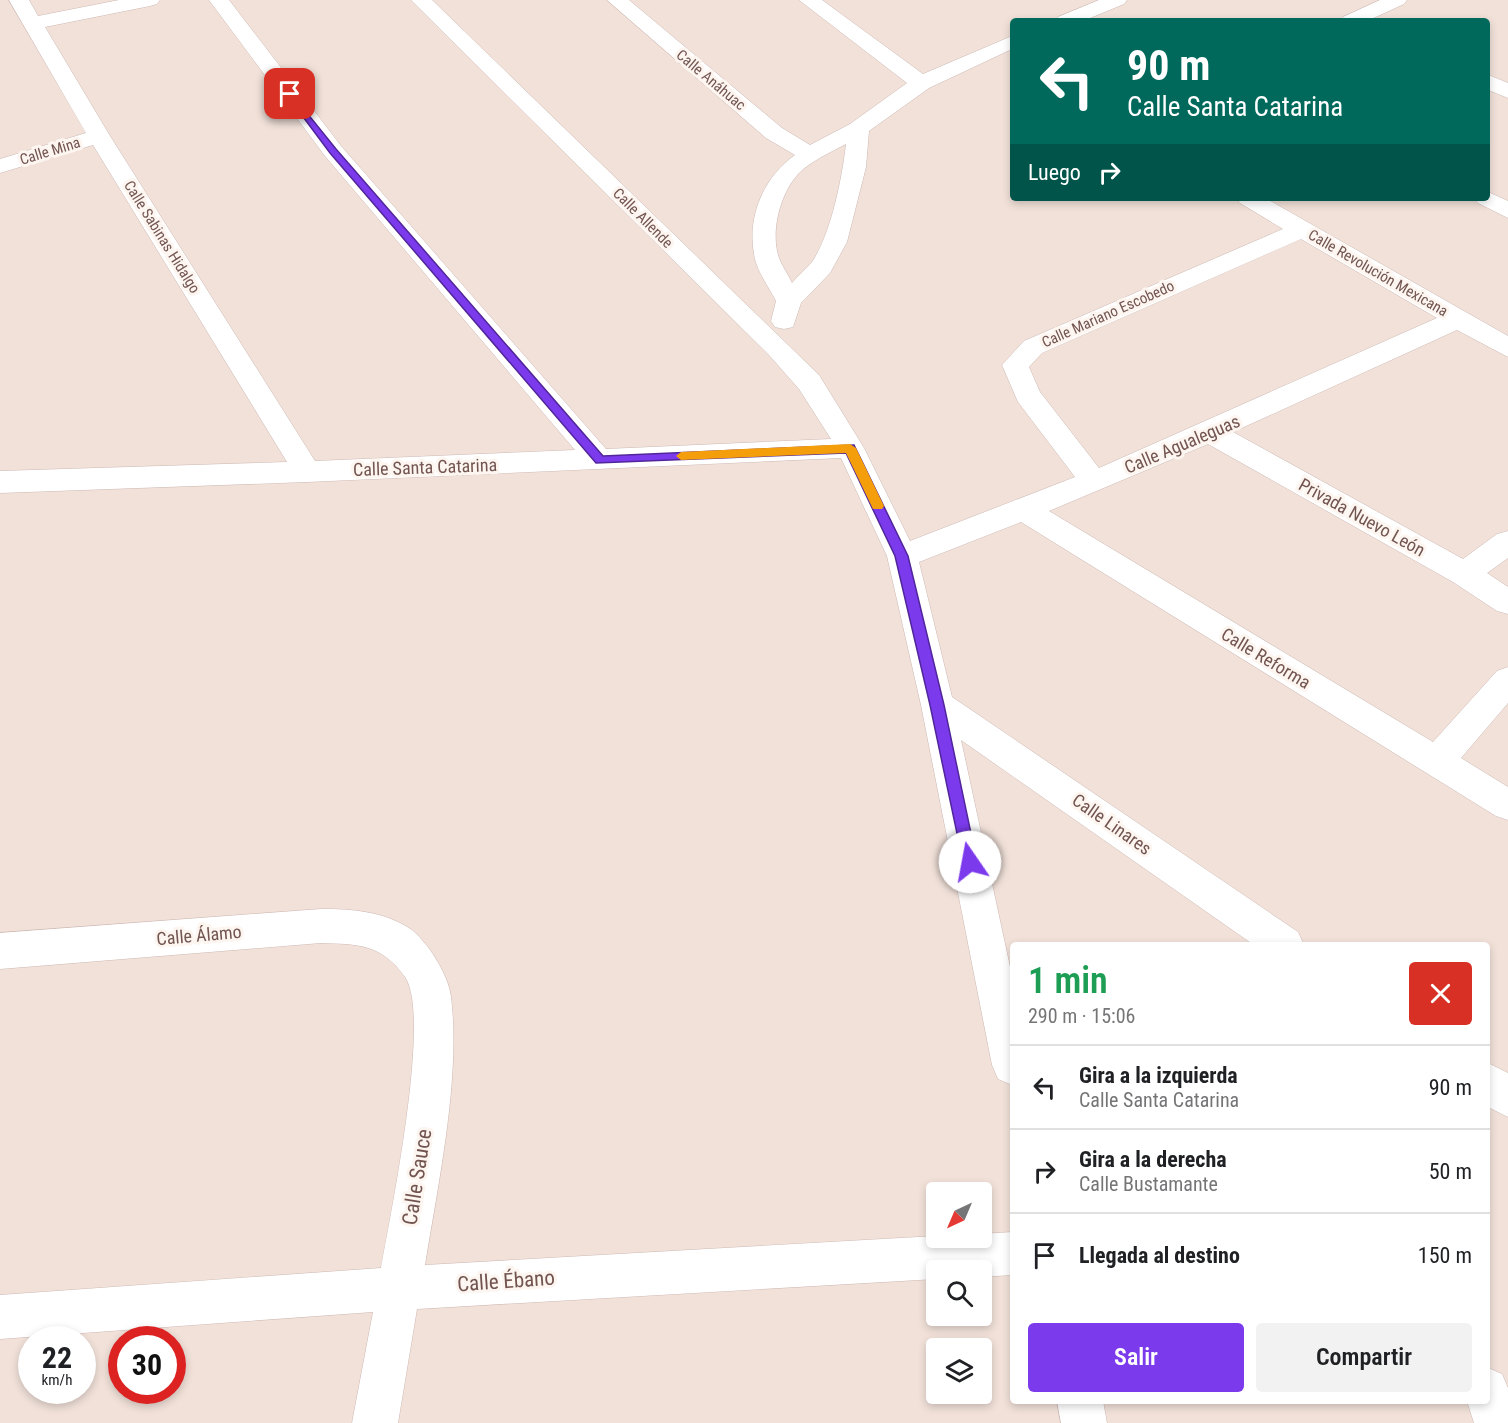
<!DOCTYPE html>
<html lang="es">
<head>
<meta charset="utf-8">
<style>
  body { margin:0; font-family:"Roboto Condensed",sans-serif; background:#f2f2f2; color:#202124; height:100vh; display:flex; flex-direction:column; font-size:22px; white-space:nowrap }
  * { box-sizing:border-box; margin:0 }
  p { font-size:20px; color:#757577 }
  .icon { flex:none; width:33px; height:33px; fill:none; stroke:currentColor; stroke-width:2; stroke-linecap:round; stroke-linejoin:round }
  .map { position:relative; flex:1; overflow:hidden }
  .side { position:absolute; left:1010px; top:942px; width:480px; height:462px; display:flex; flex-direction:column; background:#fff; border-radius:6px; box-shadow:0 3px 9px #0003 }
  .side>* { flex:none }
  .banner { position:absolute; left:1010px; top:18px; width:480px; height:183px; border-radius:6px; box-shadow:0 3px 9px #0003; background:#00695c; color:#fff; overflow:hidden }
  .needle { width:39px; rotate:224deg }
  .controls { position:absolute; left:926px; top:1182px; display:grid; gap:12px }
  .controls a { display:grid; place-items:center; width:66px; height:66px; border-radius:6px; background:#fff; box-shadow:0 3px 9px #0003; font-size:30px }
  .speed { position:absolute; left:18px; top:1326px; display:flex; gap:12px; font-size:30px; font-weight:700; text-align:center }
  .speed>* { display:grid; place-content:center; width:78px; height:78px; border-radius:50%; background:#fff; box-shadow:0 3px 9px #0003; line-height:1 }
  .speed small { font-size:15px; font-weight:400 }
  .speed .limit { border:9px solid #d22; background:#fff; color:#111 }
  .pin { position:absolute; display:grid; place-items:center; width:51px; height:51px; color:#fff; margin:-26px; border-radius:12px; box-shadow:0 3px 9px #0006 }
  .me { position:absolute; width:66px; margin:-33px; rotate:348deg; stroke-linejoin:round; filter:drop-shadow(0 0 4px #0008) }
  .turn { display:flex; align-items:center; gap:21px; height:126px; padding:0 18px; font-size:27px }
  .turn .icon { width:78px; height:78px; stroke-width:2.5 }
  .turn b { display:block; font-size:42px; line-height:51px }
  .then { display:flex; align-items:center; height:57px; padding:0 18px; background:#0003; gap:12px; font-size:22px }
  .round { display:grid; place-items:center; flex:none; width:63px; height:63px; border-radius:6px; background:#f2f2f2 }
  .summary { display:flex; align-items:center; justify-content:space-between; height:102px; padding:0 18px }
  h1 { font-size:36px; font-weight:600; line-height:45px; color:#1e9e55 }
  .button { display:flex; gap:12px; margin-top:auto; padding:12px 18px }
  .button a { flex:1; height:69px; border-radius:6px; background:#7c3aed; color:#fff; font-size:24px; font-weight:600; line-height:69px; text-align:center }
  .button a+a { background:#f2f2f2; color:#202124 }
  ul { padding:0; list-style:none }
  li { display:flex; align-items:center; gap:18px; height:84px; padding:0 18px; border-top:2px solid #e0e0e0 }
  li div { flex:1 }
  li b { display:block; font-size:22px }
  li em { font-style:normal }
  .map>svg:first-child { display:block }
</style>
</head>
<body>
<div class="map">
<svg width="1508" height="1423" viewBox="0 0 1508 1423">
  <rect width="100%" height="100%" fill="#faf0ea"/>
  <!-- residential -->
  <path fill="#f1e1d9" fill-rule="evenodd" d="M 0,0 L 1508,0 L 1508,1423 L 0,1423 ZM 1012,21 L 1486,21 L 1486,198 L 1012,198 ZM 1012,945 L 1486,945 L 1486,1401 L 1012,1401 ZM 936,1192 L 981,1192 L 981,1238 L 936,1238 ZM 936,1270 L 981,1270 L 981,1316 L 936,1316 ZM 32,1340 L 82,1340 L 82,1390 L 32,1390 ZM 122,1340 L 172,1340 L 172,1390 L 122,1390 ZM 936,1348 L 981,1348 L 981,1394 L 936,1394 Z"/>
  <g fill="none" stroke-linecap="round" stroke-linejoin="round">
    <!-- minor casing -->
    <g stroke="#cdb9b4" stroke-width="1">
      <g id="minor">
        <path d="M 9,0 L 29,0 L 38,16 L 119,0 L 160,0 L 157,4 L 150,6 L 45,27 L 110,136 L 315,461 L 575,450 L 325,156 L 209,0 L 229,0 L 341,146 L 606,449 L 831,439 L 799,389 L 769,355 L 411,0 L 432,0 L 819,375 L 864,448 L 910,541 L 1075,477 L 1018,402 L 1002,365 L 1024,341 L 1283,229 L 1240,203 L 1236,198 L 1265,198 L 1508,336 L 1508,357 L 1457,330 L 1233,432 L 1463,559 L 1497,534 L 1508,531 L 1508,558 L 1487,573 L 1508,587 L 1508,614 L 1497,611 L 1453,582 L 1208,444 L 1049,511 L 1433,742 L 1497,671 L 1508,667 L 1508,703 L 1461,758 L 1508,787 L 1508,820 L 1496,816 L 1021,522 L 919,562 L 952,697 L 1298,932 L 1304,945 L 1254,945 L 961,740 L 1012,976 L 1012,1085 L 998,1079 L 992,1065 L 921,705 L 887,556 L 841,458 L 307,482 L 0,493 L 0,471 L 287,462 L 93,145 L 0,173 L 0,159 L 86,133 ZM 1301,239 L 1437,318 L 1099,468 L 1040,392 L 1029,367 L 1042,353 Z"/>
        <path d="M 607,0 L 629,0 L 782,128 L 810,145 L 850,124 L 907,83 L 799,0 L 822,0 L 923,74 L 1012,36 L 1012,49 L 929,88 L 869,131 L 866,167 L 847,242 L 830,273 L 801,303 L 793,327 L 784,329 L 775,327 L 771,321 L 776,301 C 769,287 756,270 754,254 C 747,216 764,177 795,155 L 766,138 ZM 846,144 C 842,179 831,234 812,262 C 806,269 798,276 792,283 C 788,274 782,266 779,258 C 770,232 780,194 798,174 C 811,161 829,153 846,144 Z"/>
        <path d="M 1099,0 L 1127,0 L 1124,4 L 1083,21 L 1055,21 L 1058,17 Z"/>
        <path d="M 1380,0 L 1407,0 L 1404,4 L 1367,21 L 1340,21 L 1343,17 Z"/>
        <path d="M 1486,74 L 1508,83 L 1508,98 L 1486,89 Z"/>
        <path d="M 1486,191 L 1508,201 L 1508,218 L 1478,203 L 1474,198 L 1486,198 Z"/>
        <path d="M 321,909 C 351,909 382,911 409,928 C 427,940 449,976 451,997 C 461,1077 438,1184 425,1265 L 936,1236 L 981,1238 L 981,1234 L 1012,1232 L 1012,1275 L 981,1277 L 981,1270 L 936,1270 L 936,1279 L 417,1309 L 398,1423 L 352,1423 L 373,1312 L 0,1339 L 0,1295 L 381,1268 C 390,1217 432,1015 405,977 C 382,944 358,944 321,943 L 0,969 L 0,933 Z"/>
        <path d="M 1486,1062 L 1508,1073 L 1508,1117 L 1486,1106 Z"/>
        <path d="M 1486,1367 L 1502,1374 L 1508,1388 L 1508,1423 L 1474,1423 L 1467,1401 L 1486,1401 Z"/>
        <path d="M 1057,1401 L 1103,1401 L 1107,1423 L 1061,1423 Z"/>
      </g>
    </g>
    <!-- minor -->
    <use href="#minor" fill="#fff" fill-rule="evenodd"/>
  </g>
  <!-- route -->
  <path fill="#7c3aed" stroke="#51269a" stroke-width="1.5" d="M 290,92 L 336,149 L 603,456 L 854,445 L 908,556 L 944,705 L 977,862 L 975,867 L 970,869 L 963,862 L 930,705 L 895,556 L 846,453 L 596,463 L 330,153 L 286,94 Z"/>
  <!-- slow -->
  <path fill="#f59e0b" d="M 850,444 L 856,448 L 884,506 L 882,509 L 873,509 L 846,453 L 681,460 L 676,456 L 681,452 Z"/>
  <g text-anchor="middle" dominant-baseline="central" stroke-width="6" stroke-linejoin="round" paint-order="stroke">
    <!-- far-street labels -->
    <g font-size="15" fill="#725450" stroke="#fdf5f0">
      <text transform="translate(711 80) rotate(40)">Calle Anáhuac</text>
      <text transform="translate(50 151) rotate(-17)">Calle Mina</text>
      <text transform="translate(643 218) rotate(45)">Calle Allende</text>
      <text transform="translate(162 237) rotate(58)">Calle Sabinas Hidalgo</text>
      <text transform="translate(1378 273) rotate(30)">Calle Revolución Mexicana</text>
      <text transform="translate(1108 314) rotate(-24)">Calle Mariano Escobedo</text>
    </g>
    <!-- street labels -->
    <g font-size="18" fill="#725450" stroke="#fdf5f0">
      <text transform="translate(1182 444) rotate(-23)">Calle Agualeguas</text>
      <text transform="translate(425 467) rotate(-2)">Calle Santa Catarina</text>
      <text transform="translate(1362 517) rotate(29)">Privada Nuevo León</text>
      <text transform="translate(1266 658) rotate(31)">Calle Reforma</text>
      <text transform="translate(1112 824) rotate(35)">Calle Linares</text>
      <text transform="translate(199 935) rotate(-5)">Calle Álamo</text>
    </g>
    <!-- near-street labels -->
    <g font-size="21" fill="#725450" stroke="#fdf5f0">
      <text transform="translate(417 1177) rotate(-81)">Calle Sauce</text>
      <text transform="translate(506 1281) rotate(-4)">Calle Ébano</text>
    </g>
  </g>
</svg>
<div class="controls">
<a><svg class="needle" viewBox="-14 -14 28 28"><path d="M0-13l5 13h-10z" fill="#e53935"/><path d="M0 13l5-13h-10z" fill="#757577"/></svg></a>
<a><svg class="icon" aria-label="search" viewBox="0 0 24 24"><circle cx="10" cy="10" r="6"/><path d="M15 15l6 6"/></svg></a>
<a><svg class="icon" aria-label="layers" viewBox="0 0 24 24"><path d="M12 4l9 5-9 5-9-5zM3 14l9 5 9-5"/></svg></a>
</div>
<div class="speed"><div>22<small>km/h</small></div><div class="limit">30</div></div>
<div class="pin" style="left:290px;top:94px;background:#d93025"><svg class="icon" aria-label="arrive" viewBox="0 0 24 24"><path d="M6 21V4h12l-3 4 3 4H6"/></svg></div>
<svg class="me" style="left:970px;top:862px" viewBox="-20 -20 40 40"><circle r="19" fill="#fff"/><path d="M0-13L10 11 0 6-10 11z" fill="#7c3aed"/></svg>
<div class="banner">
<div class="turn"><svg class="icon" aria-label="left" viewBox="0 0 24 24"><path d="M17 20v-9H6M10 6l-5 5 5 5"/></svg><div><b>90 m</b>Calle Santa Catarina</div></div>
<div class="then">Luego<svg class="icon" aria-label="right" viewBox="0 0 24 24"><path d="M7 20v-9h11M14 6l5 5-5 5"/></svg></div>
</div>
<section class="side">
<div class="summary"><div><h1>1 min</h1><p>290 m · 15:06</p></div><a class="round" style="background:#d93025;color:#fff"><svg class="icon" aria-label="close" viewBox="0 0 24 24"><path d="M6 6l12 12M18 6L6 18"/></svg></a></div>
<ul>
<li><svg class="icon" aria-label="left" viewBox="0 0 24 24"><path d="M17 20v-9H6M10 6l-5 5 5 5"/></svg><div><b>Gira a la izquierda</b><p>Calle Santa Catarina</p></div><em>90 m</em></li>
<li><svg class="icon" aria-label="right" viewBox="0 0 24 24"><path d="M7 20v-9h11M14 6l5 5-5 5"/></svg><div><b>Gira a la derecha</b><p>Calle Bustamante</p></div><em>50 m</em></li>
<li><svg class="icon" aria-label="arrive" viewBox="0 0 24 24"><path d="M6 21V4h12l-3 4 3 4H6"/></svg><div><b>Llegada al destino</b></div><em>150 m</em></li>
</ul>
<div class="button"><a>Salir</a><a>Compartir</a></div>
</section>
</div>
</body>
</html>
